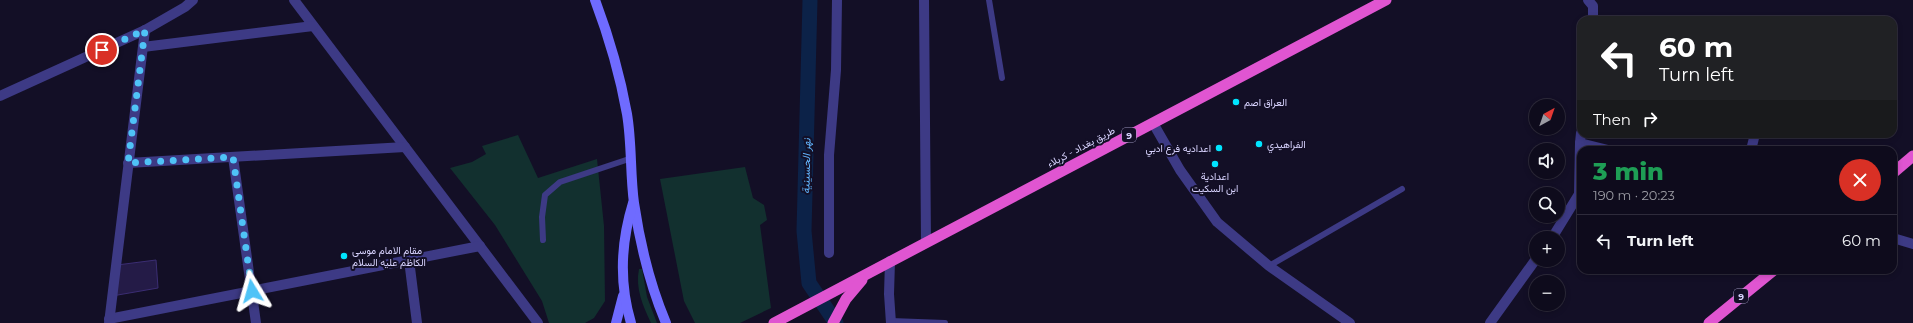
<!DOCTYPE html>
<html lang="en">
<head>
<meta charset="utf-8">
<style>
  body { margin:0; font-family:Montserrat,Vazirmatn,sans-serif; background:#171425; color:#f1f3f6; height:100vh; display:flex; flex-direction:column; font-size:15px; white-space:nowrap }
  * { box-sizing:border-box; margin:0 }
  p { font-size:13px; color:#9b9ba3 }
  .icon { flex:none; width:22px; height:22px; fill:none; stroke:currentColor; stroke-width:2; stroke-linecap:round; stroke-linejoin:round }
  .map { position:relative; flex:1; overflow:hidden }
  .details { position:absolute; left:1577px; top:146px; width:320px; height:128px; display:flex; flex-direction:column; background:#0e0b1c; border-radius:12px; box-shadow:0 2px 6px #0003,0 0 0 1px #2e2b3b }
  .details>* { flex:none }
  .guide { position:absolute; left:1577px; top:16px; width:320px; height:122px; border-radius:12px; box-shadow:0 2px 6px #0003,0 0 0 1px #2e2b3b; background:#202124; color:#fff; overflow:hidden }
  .needle { width:26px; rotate:40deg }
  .controls { position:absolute; left:1529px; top:99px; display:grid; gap:8px }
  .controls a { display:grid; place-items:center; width:36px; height:36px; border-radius:50%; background:#0e0b1c; box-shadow:0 2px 6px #0003,0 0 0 1px #2e2b3b; font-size:20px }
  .pin { position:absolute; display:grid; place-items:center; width:34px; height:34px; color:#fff; margin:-17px; border:2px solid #fff; border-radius:50%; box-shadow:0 1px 4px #0007 }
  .me { position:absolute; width:44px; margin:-22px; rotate:352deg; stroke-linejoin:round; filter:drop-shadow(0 0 3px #0008) }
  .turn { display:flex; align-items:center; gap:14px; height:84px; padding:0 16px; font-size:18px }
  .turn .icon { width:52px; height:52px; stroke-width:2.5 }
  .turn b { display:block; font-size:28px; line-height:34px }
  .then { display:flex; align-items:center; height:38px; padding:0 16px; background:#0003; gap:8px; font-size:15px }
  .round { display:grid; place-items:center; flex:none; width:42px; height:42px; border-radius:21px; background:#171425 }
  .headline { display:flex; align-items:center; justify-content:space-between; height:68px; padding:0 16px }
  h1 { font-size:24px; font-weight:800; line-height:30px; color:#1e9e55 }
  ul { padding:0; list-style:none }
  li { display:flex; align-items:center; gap:12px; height:52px; padding:0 16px; border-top:1px solid #2e2b3b }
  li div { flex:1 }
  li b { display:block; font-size:15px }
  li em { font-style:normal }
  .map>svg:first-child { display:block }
</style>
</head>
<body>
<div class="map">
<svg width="1913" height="323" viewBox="0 0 1913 323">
  <rect width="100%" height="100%" fill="#130f26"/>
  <!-- green -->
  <g fill="#12302f">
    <path d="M 518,135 L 538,178 L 597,159 L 604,226 L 605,301 L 594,318 L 585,323 L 549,323 L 542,301 L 495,225 L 450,168 L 472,162 L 486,154 L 482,146 Z"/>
    <path d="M 745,167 L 753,198 L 764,205 L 767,220 L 760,225 L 771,308 L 740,323 L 695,323 L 684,301 L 660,179 Z"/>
    <path d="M 639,269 L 642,269 L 647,297 L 657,323 L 651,323 C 643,306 635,288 639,269 Z"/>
  </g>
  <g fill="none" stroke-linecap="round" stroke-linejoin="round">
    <!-- canal -->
    <path stroke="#0c2248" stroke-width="15" d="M 810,0 L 804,231 L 809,283 L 836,323"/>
  </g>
  <!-- building -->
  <path fill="#241b47" stroke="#3b2d73" d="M 156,260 L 158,288 L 112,296 L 117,265 Z"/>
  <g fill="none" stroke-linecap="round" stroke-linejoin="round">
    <!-- service -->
    <g stroke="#3d3a85" stroke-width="6">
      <path d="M 989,0 L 1002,78"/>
      <path d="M 543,240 L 542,217 L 545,195 L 560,182 L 632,158"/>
      <path d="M 1269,266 L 1402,189"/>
      <path d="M 891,321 L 945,323"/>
    </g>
    <!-- pedestrian -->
    <path stroke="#3d3a85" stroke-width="10" d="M 0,96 L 145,30 L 185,7 L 193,0"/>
    <!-- minor -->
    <g stroke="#3d3a85" stroke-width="10">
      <path d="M 294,0 L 538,323"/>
      <path d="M 924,0 L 926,242"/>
      <path d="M 1588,0 L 1593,6 L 1593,20"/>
      <path d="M 143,47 L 313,26"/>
      <path d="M 1153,123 L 1180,170 L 1217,222 L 1269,266 L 1350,323"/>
      <path d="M 1581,133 L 1580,143 L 1608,150"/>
      <path d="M 1751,150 L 1755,134"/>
      <path d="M 233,157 L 256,323"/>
      <path d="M 128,163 L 405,147"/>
      <path d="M 1552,238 L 1579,194 L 1580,143"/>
      <path d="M 1893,238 L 1913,244"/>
      <path d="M 829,253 L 829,155 L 836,70 L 837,0"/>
      <path d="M 409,260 L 417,323"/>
      <path d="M 890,261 L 889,294 L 891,323"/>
      <path d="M 109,319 L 480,246"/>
      <path d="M 109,323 L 145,30"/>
      <path d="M 1490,323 L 1536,259"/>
    </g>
    <!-- secondary -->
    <g stroke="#6f6bff" stroke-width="10">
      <path d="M 595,0 C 609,37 620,75 627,114 C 632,144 630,173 634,203 C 640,244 650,285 666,323"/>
      <path d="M 616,323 L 623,296"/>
      <path d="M 631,323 C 619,283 621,242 633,203"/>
    </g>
    <!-- trunk -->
    <g stroke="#e055d1" stroke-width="11">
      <path d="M 1893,173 L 1913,156"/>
      <path d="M 774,323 L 1386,0"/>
      <path d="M 833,323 L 846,299 L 862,280"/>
      <path d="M 1709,323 L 1774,270"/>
    </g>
  </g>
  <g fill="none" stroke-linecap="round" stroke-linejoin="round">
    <!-- route -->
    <path stroke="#4fc3f7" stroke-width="7" stroke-dasharray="0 12.6" d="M 102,50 L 145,30 L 128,163 L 233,157 L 252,291"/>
  </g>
  <!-- markers -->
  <g fill="#00e5ff" stroke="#130f26" stroke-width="1.5">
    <circle cx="1236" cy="102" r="4"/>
    <circle cx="1259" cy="144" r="4"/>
    <circle cx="1219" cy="148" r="4"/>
    <circle cx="1215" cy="164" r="4"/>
    <circle cx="344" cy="256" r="4"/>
  </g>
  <g text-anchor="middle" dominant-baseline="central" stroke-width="4" stroke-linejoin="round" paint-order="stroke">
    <!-- shield labels -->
    <g fill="#130f26" stroke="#9e99be" stroke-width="1">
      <rect x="1122" y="128" width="14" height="14" rx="3"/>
      <rect x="1734" y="289" width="14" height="14" rx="3"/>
    </g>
    <g font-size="9" font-weight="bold" fill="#d9d4ff">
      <text x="1129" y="135">9</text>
      <text x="1741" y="296">9</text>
    </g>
    <!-- poi labels -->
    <g font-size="10" fill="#d9d4ff" stroke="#130f26" text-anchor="start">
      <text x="1244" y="102">العراق اصم</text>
      <text x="1267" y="144">الفراهيدي</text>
      <text x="1211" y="148" text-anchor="end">اعداديه فرع ادبي</text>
      <text x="1215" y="176" text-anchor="middle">اعدادية<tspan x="1215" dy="12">ابن السكيت</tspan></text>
      <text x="352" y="250">مقام الامام موسى<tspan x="352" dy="12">الكاظم عليه السلام</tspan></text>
    </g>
    <!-- street labels -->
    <g font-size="10" fill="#d9d4ff" stroke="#130f26">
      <text transform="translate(1081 147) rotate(-28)">طريق بغداد - كربلاء</text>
    </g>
    <!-- water labels -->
    <g font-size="11" font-style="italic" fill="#62b6ff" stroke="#130f26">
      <text transform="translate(806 166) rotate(-89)">نهر الحسينية</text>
    </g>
  </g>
</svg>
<div class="controls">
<a><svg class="needle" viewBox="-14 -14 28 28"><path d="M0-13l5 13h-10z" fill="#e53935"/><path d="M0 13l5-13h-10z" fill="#9b9ba3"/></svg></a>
<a><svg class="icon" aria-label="sound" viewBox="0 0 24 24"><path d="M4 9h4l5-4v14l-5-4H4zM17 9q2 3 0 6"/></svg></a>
<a><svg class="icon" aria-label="search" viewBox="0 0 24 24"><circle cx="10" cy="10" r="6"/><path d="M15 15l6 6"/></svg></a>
<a>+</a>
<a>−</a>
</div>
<div class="pin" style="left:102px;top:50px;background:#d93025"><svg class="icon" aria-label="arrive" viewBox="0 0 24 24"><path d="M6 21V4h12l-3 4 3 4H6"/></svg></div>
<svg class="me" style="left:252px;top:291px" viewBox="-20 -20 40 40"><path d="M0-17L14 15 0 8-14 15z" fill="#4fc3f7" stroke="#fff" stroke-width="4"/></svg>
<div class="guide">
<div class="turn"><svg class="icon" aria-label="left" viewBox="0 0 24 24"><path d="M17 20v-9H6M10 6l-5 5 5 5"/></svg><div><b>60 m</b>Turn left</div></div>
<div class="then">Then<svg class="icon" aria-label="right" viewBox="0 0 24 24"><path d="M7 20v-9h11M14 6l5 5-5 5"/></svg></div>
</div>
<section class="details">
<div class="headline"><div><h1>3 min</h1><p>190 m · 20:23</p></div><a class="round" style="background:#d93025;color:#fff"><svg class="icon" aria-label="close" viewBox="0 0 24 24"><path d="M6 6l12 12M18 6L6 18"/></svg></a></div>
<ul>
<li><svg class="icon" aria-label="left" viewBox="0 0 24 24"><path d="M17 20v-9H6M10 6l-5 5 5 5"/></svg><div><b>Turn left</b></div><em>60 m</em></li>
</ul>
</section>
</div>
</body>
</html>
